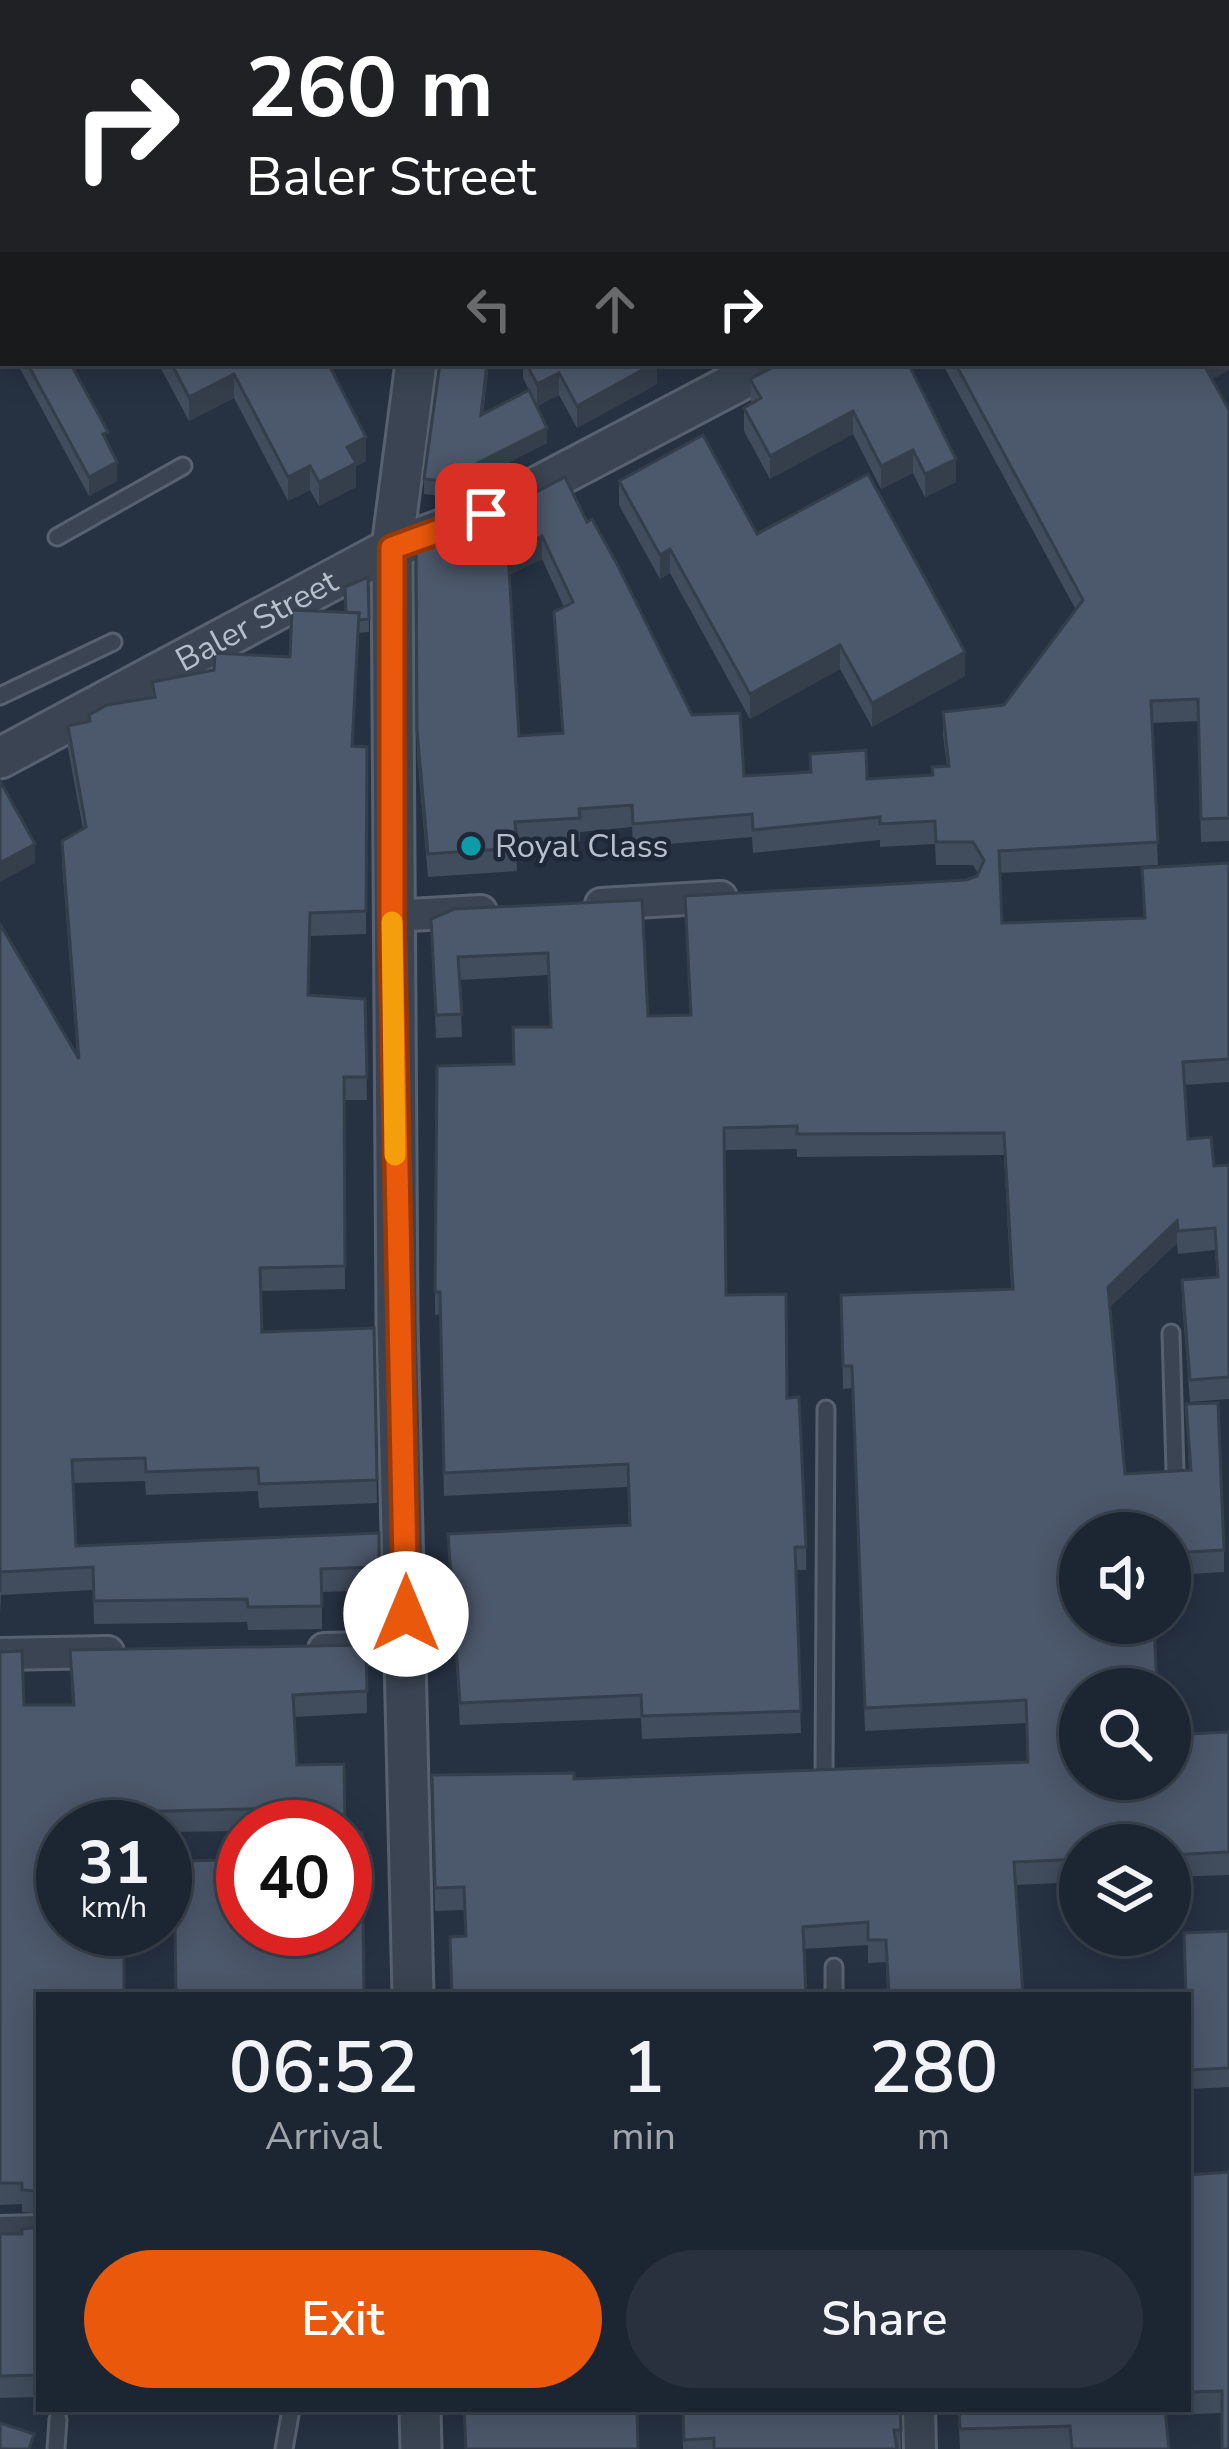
<!DOCTYPE html>
<html lang="en">
<head>
<meta charset="utf-8">
<style>
  body { margin:0; font-family:"Nunito Sans",sans-serif; background:#29313e; color:#f1f3f6; height:100vh; display:flex; flex-direction:column; font-size:45px; white-space:nowrap }
  * { box-sizing:border-box; margin:0 }
  p { font-size:39px; color:#a0a5ac }
  .icon { flex:none; width:66px; height:66px; fill:none; stroke:currentColor; stroke-width:2; stroke-linecap:round; stroke-linejoin:round }
  .map { position:relative; flex:1; overflow:hidden }
  .drawer { position:absolute; left:36px; top:1992px; width:1155px; height:420px; display:flex; flex-direction:column; background:#1c2532; border-radius:0px; box-shadow:0 6px 30px #0003,0 0 0 3px #3a424d }
  .drawer>* { flex:none }
  .guide { position:absolute; left:0px; top:0px; width:1230px; height:366px; box-shadow:0 6px 30px #0003,0 0 0 3px #3a424d; background:#202124; color:#fff; overflow:hidden }
  .tools { position:absolute; left:1059px; top:1512px; display:grid; gap:24px }
  .tools a { display:grid; place-items:center; width:132px; height:132px; border-radius:50%; background:#1c2532; box-shadow:0 6px 30px #0003,0 0 0 3px #3a424d; font-size:60px }
  .speed { position:absolute; left:36px; top:1800px; display:flex; gap:24px; font-size:60px; font-weight:700; text-align:center }
  .speed>* { display:grid; place-content:center; width:156px; height:156px; border-radius:50%; background:#1c2532; box-shadow:0 6px 30px #0003,0 0 0 3px #3a424d; line-height:1 }
  .speed small { font-size:30px; font-weight:400 }
  .speed .limit { border:18px solid #d22; background:#fff; color:#111 }
  .pin { position:absolute; display:grid; place-items:center; width:102px; height:102px; color:#fff; margin:-51px; border-radius:24px; box-shadow:0 6px 18px #0006 }
  .me { position:absolute; width:132px; margin:-66px; rotate:0deg; stroke-linejoin:round; filter:drop-shadow(0 0 9px #0008) }
  .turn { display:flex; align-items:center; gap:42px; height:252px; padding:0 48px; font-size:54px }
  .turn .icon { width:156px; height:156px; stroke-width:2.5 }
  .turn b { display:block; font-size:84px; line-height:102px }
  .lanes { display:flex; align-items:center; height:114px; padding:0 48px; background:#0003; justify-content:center; gap:60px; direction:ltr }
  .lanes .off { opacity:.35 }
  .eta { display:flex; justify-content:space-evenly; align-items:center; height:204px; text-align:center }
  .eta b { font-size:72px; font-weight:600; line-height:84px }
  .primary-button { display:flex; gap:24px; margin-top:auto; padding:24px 48px }
  .primary-button a { flex:1; height:138px; border-radius:72px; background:#ea580c; color:#fff; font-size:48px; font-weight:600; line-height:138px; text-align:center }
  .primary-button a+a { background:#29313e; color:#f1f3f6 }
  .map>svg:first-child { display:block }
</style>
</head>
<body>
<div class="map">
<svg width="1229" height="2449" viewBox="0 0 1229 2449">
  <rect width="100%" height="100%" fill="#263142"/>
  <g fill="none" stroke-linecap="round" stroke-linejoin="round">
    <!-- service casing -->
    <g stroke="#58616f" stroke-width="21">
      <g id="service">
        <path d="M 57,537 L 183,466"/>
        <path d="M 0,696 L 113,642"/>
        <path d="M 1171,1333 L 1175,1471"/>
        <path d="M 824,1773 L 826,1409"/>
        <path d="M 834,1995 L 834,1967"/>
        <path d="M 56,2449 L 58,2419"/>
        <path d="M 284,2449 L 290,2415"/>
      </g>
    </g>
    <!-- minor casing -->
    <g stroke="#58616f" stroke-width="36">
      <g id="minor">
        <path d="M 601,904 L 721,897"/>
        <path d="M 392,916 L 481,911"/>
        <path d="M 324,1649 L 406,1647"/>
        <path d="M 0,1654 L 108,1652"/>
        <path d="M 0,2232 L 39,2231"/>
        <path d="M 919,2409 L 920,2449"/>
      </g>
    </g>
    <!-- tertiary casing -->
    <g stroke="#58616f" stroke-width="45">
      <g id="tertiary">
        <path d="M 463,3 L 463,0"/>
        <path d="M 1227,120 L 1229,119"/>
        <path id="s1" d="M 0,758 L 392,548 L 486,514 L 773,363"/>
        <path d="M 413,1995 L 397,1321 L 392,548 L 416,363"/>
        <path d="M 420,2409 L 421,2449"/>
      </g>
    </g>
    <!-- service -->
    <use href="#service" stroke="#3a4452" stroke-width="15"/>
    <!-- minor -->
    <use href="#minor" stroke="#3a4452" stroke-width="30"/>
    <!-- tertiary -->
    <use href="#tertiary" stroke="#3a4452" stroke-width="39"/>
  </g>
  <!-- wall -->
  <g fill="#414c5c" fill-rule="evenodd">
    <path d="M 0,0 L 436,0 L 436,3 L 3,3 L 3,22 L 0,19 Z"/>
    <path d="M 3,90 L 3,135 L 0,132 L 0,93 Z"/>
    <path d="M 3,293 L 3,337 L 0,331 L 0,294 Z"/>
    <path d="M 17,363 L 70,363 L 108,443 L 117,481 L 89,496 Z"/>
    <path d="M 158,363 L 328,363 L 366,461 L 356,466 L 356,487 L 319,506 L 310,490 L 288,501 L 234,398 L 189,421 Z"/>
    <path d="M 440,363 L 489,363 L 483,414 L 529,390 L 523,378 L 523,363 L 659,363 L 657,364 L 657,384 L 577,428 L 559,395 L 537,406 L 547,443 L 442,496 L 424,494 L 424,479 Z"/>
    <path d="M 908,363 L 956,482 L 925,497 L 913,473 L 881,489 L 853,434 L 770,479 L 744,431 L 744,408 L 751,404 L 750,379 Z"/>
    <path d="M 942,363 L 1227,363 L 1229,370 L 1212,379 L 1229,410 L 1229,841 L 1201,842 L 1198,721 L 1152,723 L 1158,865 L 1000,873 L 1002,923 L 1144,918 L 1142,868 L 1229,863 L 1229,1082 L 1185,1085 L 1188,1139 L 1214,1166 L 1229,1165 L 1229,1399 L 1190,1402 L 1182,1303 L 1182,1280 L 1217,1277 L 1215,1250 L 1178,1254 L 1177,1243 L 1110,1307 L 1125,1474 L 1189,1470 L 1186,1404 L 1224,1550 L 1224,1572 L 1170,1575 L 1170,1533 L 1080,1533 L 1080,1779 L 1229,1732 L 1229,1875 L 1170,1877 L 1170,1845 L 1080,1845 L 1080,1882 L 1015,1885 L 1023,1995 L 887,1995 L 886,1962 L 868,1963 L 868,1945 L 804,1949 L 465,1936 L 464,1910 L 435,1911 L 432,1775 L 574,1779 L 1028,1763 L 1026,1723 L 865,1731 L 852,1388 L 843,1389 L 841,1295 L 1011,1289 L 1004,1155 L 797,1157 L 797,1149 L 724,1150 L 726,1295 L 787,1398 L 806,1547 L 806,1570 L 796,1570 L 801,1733 L 642,1739 L 641,1718 L 460,1725 L 448,1534 L 629,1525 L 628,1487 L 444,1496 L 440,1314 L 435,1315 L 437,1066 L 513,1064 L 550,1027 L 548,975 L 460,980 L 462,1037 L 436,1038 L 431,919 L 642,900 L 648,1016 L 690,1015 L 685,896 L 966,880 L 977,876 L 978,873 L 973,865 L 936,865 L 935,844 L 880,847 L 880,840 L 753,853 L 752,837 L 633,847 L 632,827 L 580,832 L 580,841 L 516,844 L 517,871 L 428,877 L 417,753 L 416,543 L 587,522 L 692,715 L 744,776 L 810,772 L 810,754 L 867,779 L 932,775 L 947,766 L 943,735 L 943,712 L 1004,705 L 1076,610 ZM 542,559 L 564,607 L 554,612 L 562,733 L 519,736 L 509,575 Z"/>
    <path d="M 619,481 L 757,534 L 965,676 L 872,727 L 840,669 L 750,719 L 670,573 L 660,579 L 619,505 Z"/>
    <path d="M 368,577 L 369,632 L 359,633 L 353,746 L 367,747 L 366,934 L 310,936 L 308,995 L 365,999 L 367,1100 L 344,1100 L 345,1289 L 261,1291 L 262,1332 L 374,1328 L 377,1503 L 259,1508 L 258,1491 L 146,1495 L 145,1481 L 73,1483 L 76,1546 L 379,1533 L 379,1590 L 322,1592 L 322,1629 L 248,1630 L 247,1622 L 94,1624 L 93,1590 L 1,1595 L 0,1615 L 0,924 L 77,1055 L 62,864 L 62,841 L 83,829 L 68,749 L 68,726 L 89,721 L 152,698 L 152,682 L 290,657 L 345,612 Z"/>
    <path d="M 366,1645 L 367,1713 L 295,1717 L 297,1765 L 345,1827 L 243,1827 L 243,1831 L 165,1832 L 165,1827 L 63,1827 L 39,1995 L 39,2213 L 22,2212 L 22,2204 L 0,2205 L 0,1652 L 24,1705 L 72,1705 L 70,1650 Z"/>
    <path d="M 1229,1931 L 1229,2087 L 1189,2089 L 1188,2064 Z"/>
    <path d="M 1229,2172 L 1222,2413 L 1166,2415 L 1169,2449 L 960,2449 L 958,2409 L 1188,2409 L 1188,2175 Z"/>
    <path d="M 39,2227 L 39,2332 L 36,2332 L 37,2397 L 0,2398 L 0,2234 L 22,2234 Z"/>
    <path d="M 682,2409 L 900,2409 L 901,2449 L 683,2449 Z"/>
  </g>
  <!-- shaded-wall -->
  <g fill="#353e4b">
    <path d="M 1005,0 L 1034,0 L 1026,3 L 1005,3 Z"/>
    <path d="M 1229,347 L 1229,370 L 1209,381 L 1209,363 L 1227,363 L 1227,348 Z"/>
    <path d="M 649,363 L 659,363 L 657,364 L 657,384 L 577,428 L 577,406 Z"/>
    <path d="M 559,373 L 559,395 L 537,406 L 537,384 Z"/>
    <path d="M 234,374 L 234,398 L 189,421 L 189,397 Z"/>
    <path d="M 853,411 L 853,434 L 770,479 L 770,456 Z"/>
    <path d="M 547,428 L 547,443 L 442,496 L 442,481 Z"/>
    <path d="M 366,437 L 366,461 L 356,466 L 356,487 L 319,506 L 319,482 L 347,447 Z"/>
    <path d="M 913,450 L 913,473 L 881,489 L 881,466 Z"/>
    <path d="M 956,459 L 956,482 L 925,497 L 925,474 Z"/>
    <path d="M 117,462 L 117,481 L 89,496 L 89,477 Z"/>
    <path d="M 310,466 L 310,490 L 288,501 L 288,477 Z"/>
    <path d="M 542,536 L 542,559 L 508,575 L 508,553 Z"/>
    <path d="M 670,549 L 670,573 L 660,579 L 660,555 Z"/>
    <path d="M 840,645 L 840,669 L 750,719 L 750,694 Z"/>
    <path d="M 965,652 L 965,676 L 872,727 L 872,703 Z"/>
    <path d="M 35,844 L 35,863 L 0,882 L 0,863 Z"/>
    <path d="M 1177,1221 L 1177,1243 L 1108,1309 L 1108,1287 Z"/>
  </g>
  <!-- building -->
  <g fill="#4c586b" stroke="#353e4b" stroke-width="3" fill-rule="evenodd">
    <path d="M 3,0 L 311,0 L 310,3 L 5,3 Z"/>
    <path d="M 355,0 L 436,0 L 436,3 L 364,3 Z"/>
    <path d="M 484,0 L 571,2 L 730,0 L 728,3 L 484,3 Z"/>
    <path d="M 900,0 L 1010,0 L 1012,3 L 900,3 Z"/>
    <path d="M 1132,0 L 1149,0 L 1150,3 L 1126,3 Z"/>
    <path d="M 3,90 L 3,114 L 0,110 L 0,93 Z"/>
    <path d="M 1229,201 L 1229,347 L 1227,348 L 1227,202 Z"/>
    <path d="M 3,293 L 3,317 L 0,312 L 0,294 Z"/>
    <path d="M 27,363 L 70,363 L 108,432 L 103,434 L 117,462 L 89,477 Z"/>
    <path d="M 171,363 L 328,363 L 366,437 L 347,447 L 356,463 L 319,482 L 310,466 L 288,477 L 234,374 L 189,397 Z"/>
    <path d="M 440,363 L 487,363 L 481,415 L 529,390 L 547,428 L 442,481 L 424,479 Z"/>
    <path d="M 526,363 L 655,363 L 577,406 L 559,373 L 537,384 Z"/>
    <path d="M 781,363 L 908,363 L 956,459 L 925,474 L 913,450 L 881,466 L 853,411 L 770,456 L 744,408 L 761,398 L 750,379 Z"/>
    <path d="M 955,363 L 1203,363 L 1229,410 L 1229,818 L 1201,819 L 1198,699 L 1151,701 L 1158,842 L 999,851 L 1002,923 L 1145,918 L 1142,868 L 1229,863 L 1229,1059 L 1183,1062 L 1188,1139 L 1211,1137 L 1214,1166 L 1229,1165 L 1229,1377 L 1190,1380 L 1182,1280 L 1218,1277 L 1215,1228 L 1178,1231 L 1177,1221 L 1108,1287 L 1125,1474 L 1191,1470 L 1186,1404 L 1218,1403 L 1224,1550 L 1170,1553 L 1170,1533 L 1080,1533 L 1080,1623 L 1154,1623 L 1157,1689 L 1080,1689 L 1080,1779 L 1170,1779 L 1170,1735 L 1229,1732 L 1229,1852 L 1170,1855 L 1170,1845 L 1080,1845 L 1080,1859 L 1014,1862 L 1023,1995 L 889,1995 L 886,1940 L 868,1940 L 868,1922 L 803,1927 L 806,1995 L 452,1995 L 450,1937 L 466,1936 L 464,1887 L 435,1888 L 432,1775 L 574,1773 L 574,1779 L 1028,1762 L 1026,1700 L 865,1708 L 852,1366 L 843,1366 L 841,1295 L 1013,1289 L 1004,1133 L 797,1134 L 797,1126 L 724,1128 L 726,1295 L 786,1294 L 787,1398 L 799,1397 L 806,1547 L 795,1547 L 801,1711 L 642,1716 L 641,1695 L 460,1703 L 448,1534 L 630,1525 L 628,1464 L 444,1473 L 440,1292 L 435,1292 L 437,1066 L 514,1064 L 513,1027 L 551,1027 L 548,953 L 458,957 L 462,1014 L 436,1015 L 431,919 L 454,909 L 642,900 L 648,1016 L 691,1015 L 685,896 L 966,880 L 977,876 L 984,860 L 973,842 L 936,842 L 935,821 L 880,824 L 880,817 L 753,830 L 752,814 L 633,824 L 632,805 L 579,809 L 580,818 L 515,822 L 517,848 L 428,854 L 417,730 L 416,543 L 494,514 L 565,477 L 587,522 L 592,519 L 618,566 L 692,715 L 740,713 L 744,776 L 811,772 L 810,754 L 866,750 L 867,779 L 933,775 L 932,767 L 949,766 L 943,712 L 1004,705 L 1083,600 ZM 542,536 L 573,602 L 554,612 L 563,733 L 519,736 L 508,553 Z"/>
    <path d="M 703,435 L 757,534 L 868,474 L 965,652 L 872,703 L 840,645 L 750,694 L 670,549 L 660,555 L 619,481 Z"/>
    <path d="M 368,577 L 369,619 L 358,620 L 359,613 L 346,612 L 345,587 Z"/>
    <path d="M 292,610 L 359,613 L 352,746 L 367,747 L 366,911 L 310,913 L 308,995 L 365,999 L 367,1077 L 344,1077 L 345,1266 L 260,1268 L 262,1332 L 374,1328 L 377,1480 L 259,1484 L 258,1468 L 146,1472 L 145,1458 L 72,1460 L 76,1546 L 379,1533 L 379,1567 L 321,1569 L 322,1606 L 248,1607 L 247,1599 L 94,1601 L 93,1567 L 0,1572 L 0,1592 L 0,924 L 79,1059 L 62,841 L 86,827 L 68,726 L 90,721 L 89,715 L 107,705 L 155,697 L 152,682 L 214,670 L 215,653 L 290,657 Z"/>
    <path d="M 0,781 L 35,844 L 0,863 Z"/>
    <path d="M 366,1645 L 367,1691 L 293,1695 L 297,1765 L 344,1764 L 345,1827 L 290,1827 L 290,1808 L 125,1812 L 125,1827 L 63,1827 L 63,1929 L 124,1929 L 124,1995 L 39,1995 L 39,2191 L 22,2190 L 22,2183 L 0,2183 L 0,1652 L 22,1651 L 24,1705 L 74,1705 L 70,1650 Z"/>
    <path d="M 345,1830 L 345,1833 L 362,1833 L 364,1995 L 176,1995 L 174,1861 L 236,1860 L 236,1851 L 243,1851 L 243,1929 L 345,1929 Z"/>
    <path d="M 1229,1931 L 1229,2068 L 1189,2070 L 1188,1995 L 1186,1995 L 1184,1933 Z"/>
    <path d="M 1229,2172 L 1229,2449 L 1222,2449 L 1222,2391 L 1188,2392 L 1188,2175 Z"/>
    <path d="M 39,2227 L 39,2310 L 36,2310 L 37,2375 L 0,2376 L 0,2234 L 22,2234 L 22,2229 Z"/>
    <path d="M 464,2409 L 637,2409 L 638,2449 L 466,2449 Z"/>
    <path d="M 683,2409 L 900,2409 L 901,2430 L 894,2430 L 897,2449 L 714,2449 L 714,2438 L 684,2440 Z"/>
    <path d="M 959,2409 L 1165,2409 L 1169,2449 L 1072,2449 L 1070,2426 L 960,2429 Z"/>
    <path d="M 0,2423 L 34,2434 L 29,2449 L 0,2449 Z"/>
  </g>
  <g fill="none" stroke-linecap="round" stroke-linejoin="round">
    <!-- route casing -->
    <g stroke="#983908" stroke-width="30">
      <path id="route" d="M 406,1614 L 392,916 L 392,548 L 486,514"/>
    </g>
    <!-- route -->
    <use href="#route" stroke="#ea580c" stroke-width="21"/>
    <!-- slow -->
    <path stroke="#f59e0b" stroke-width="21" d="M 392,922 L 395,1155"/>
  </g>
  <!-- markers -->
  <circle fill="#0f9aa8" stroke="#1f2837" stroke-width="4.5" cx="471" cy="846" r="12"/>
  <g text-anchor="middle" dominant-baseline="central" stroke-width="9" stroke-linejoin="round" paint-order="stroke">
    <!-- street labels -->
    <g font-size="33" fill="#b7bfcc" stroke="#1f2837">
      <text stroke="none"><textPath href="#s1" startOffset="291">Baler Street</textPath></text>
    </g>
    <!-- poi labels -->
    <g font-size="33" fill="#b7bfcc" stroke="#1f2837" text-anchor="start">
      <text x="495" y="846">Royal Class</text>
    </g>
  </g>
</svg>
<div class="tools">
<a><svg class="icon" aria-label="sound" viewBox="0 0 24 24"><path d="M4 9h4l5-4v14l-5-4H4zM17 9q2 3 0 6"/></svg></a>
<a><svg class="icon" aria-label="search" viewBox="0 0 24 24"><circle cx="10" cy="10" r="6"/><path d="M15 15l6 6"/></svg></a>
<a><svg class="icon" aria-label="layers" viewBox="0 0 24 24"><path d="M12 4l9 5-9 5-9-5zM3 14l9 5 9-5"/></svg></a>
</div>
<div class="speed"><div>31<small>km/h</small></div><div class="limit">40</div></div>
<div class="pin" style="left:486px;top:514px;background:#d93025"><svg class="icon" aria-label="arrive" viewBox="0 0 24 24"><path d="M6 21V4h12l-3 4 3 4H6"/></svg></div>
<svg class="me" style="left:406px;top:1614px" viewBox="-20 -20 40 40"><circle r="19" fill="#fff"/><path d="M0-13L10 11 0 6-10 11z" fill="#ea580c"/></svg>
<div class="guide">
<div class="turn"><svg class="icon" aria-label="right" viewBox="0 0 24 24"><path d="M7 20v-9h11M14 6l5 5-5 5"/></svg><div><b>260 m</b>Baler Street</div></div>
<div class="lanes"><svg class="icon off" aria-label="left" viewBox="0 0 24 24"><path d="M17 20v-9H6M10 6l-5 5 5 5"/></svg><svg class="icon off" aria-label="ahead" viewBox="0 0 24 24"><path d="M12 20V5M6 11l6-6 6 6"/></svg><svg class="icon" aria-label="right" viewBox="0 0 24 24"><path d="M7 20v-9h11M14 6l5 5-5 5"/></svg></div>
</div>
<section class="drawer">
<div class="eta">
<div><b>06:52</b><p>Arrival</p></div>
<div><b>1</b><p>min</p></div>
<div><b>280</b><p>m</p></div>
</div>
<div class="primary-button"><a>Exit</a><a>Share</a></div>
</section>
</div>
</body>
</html>
